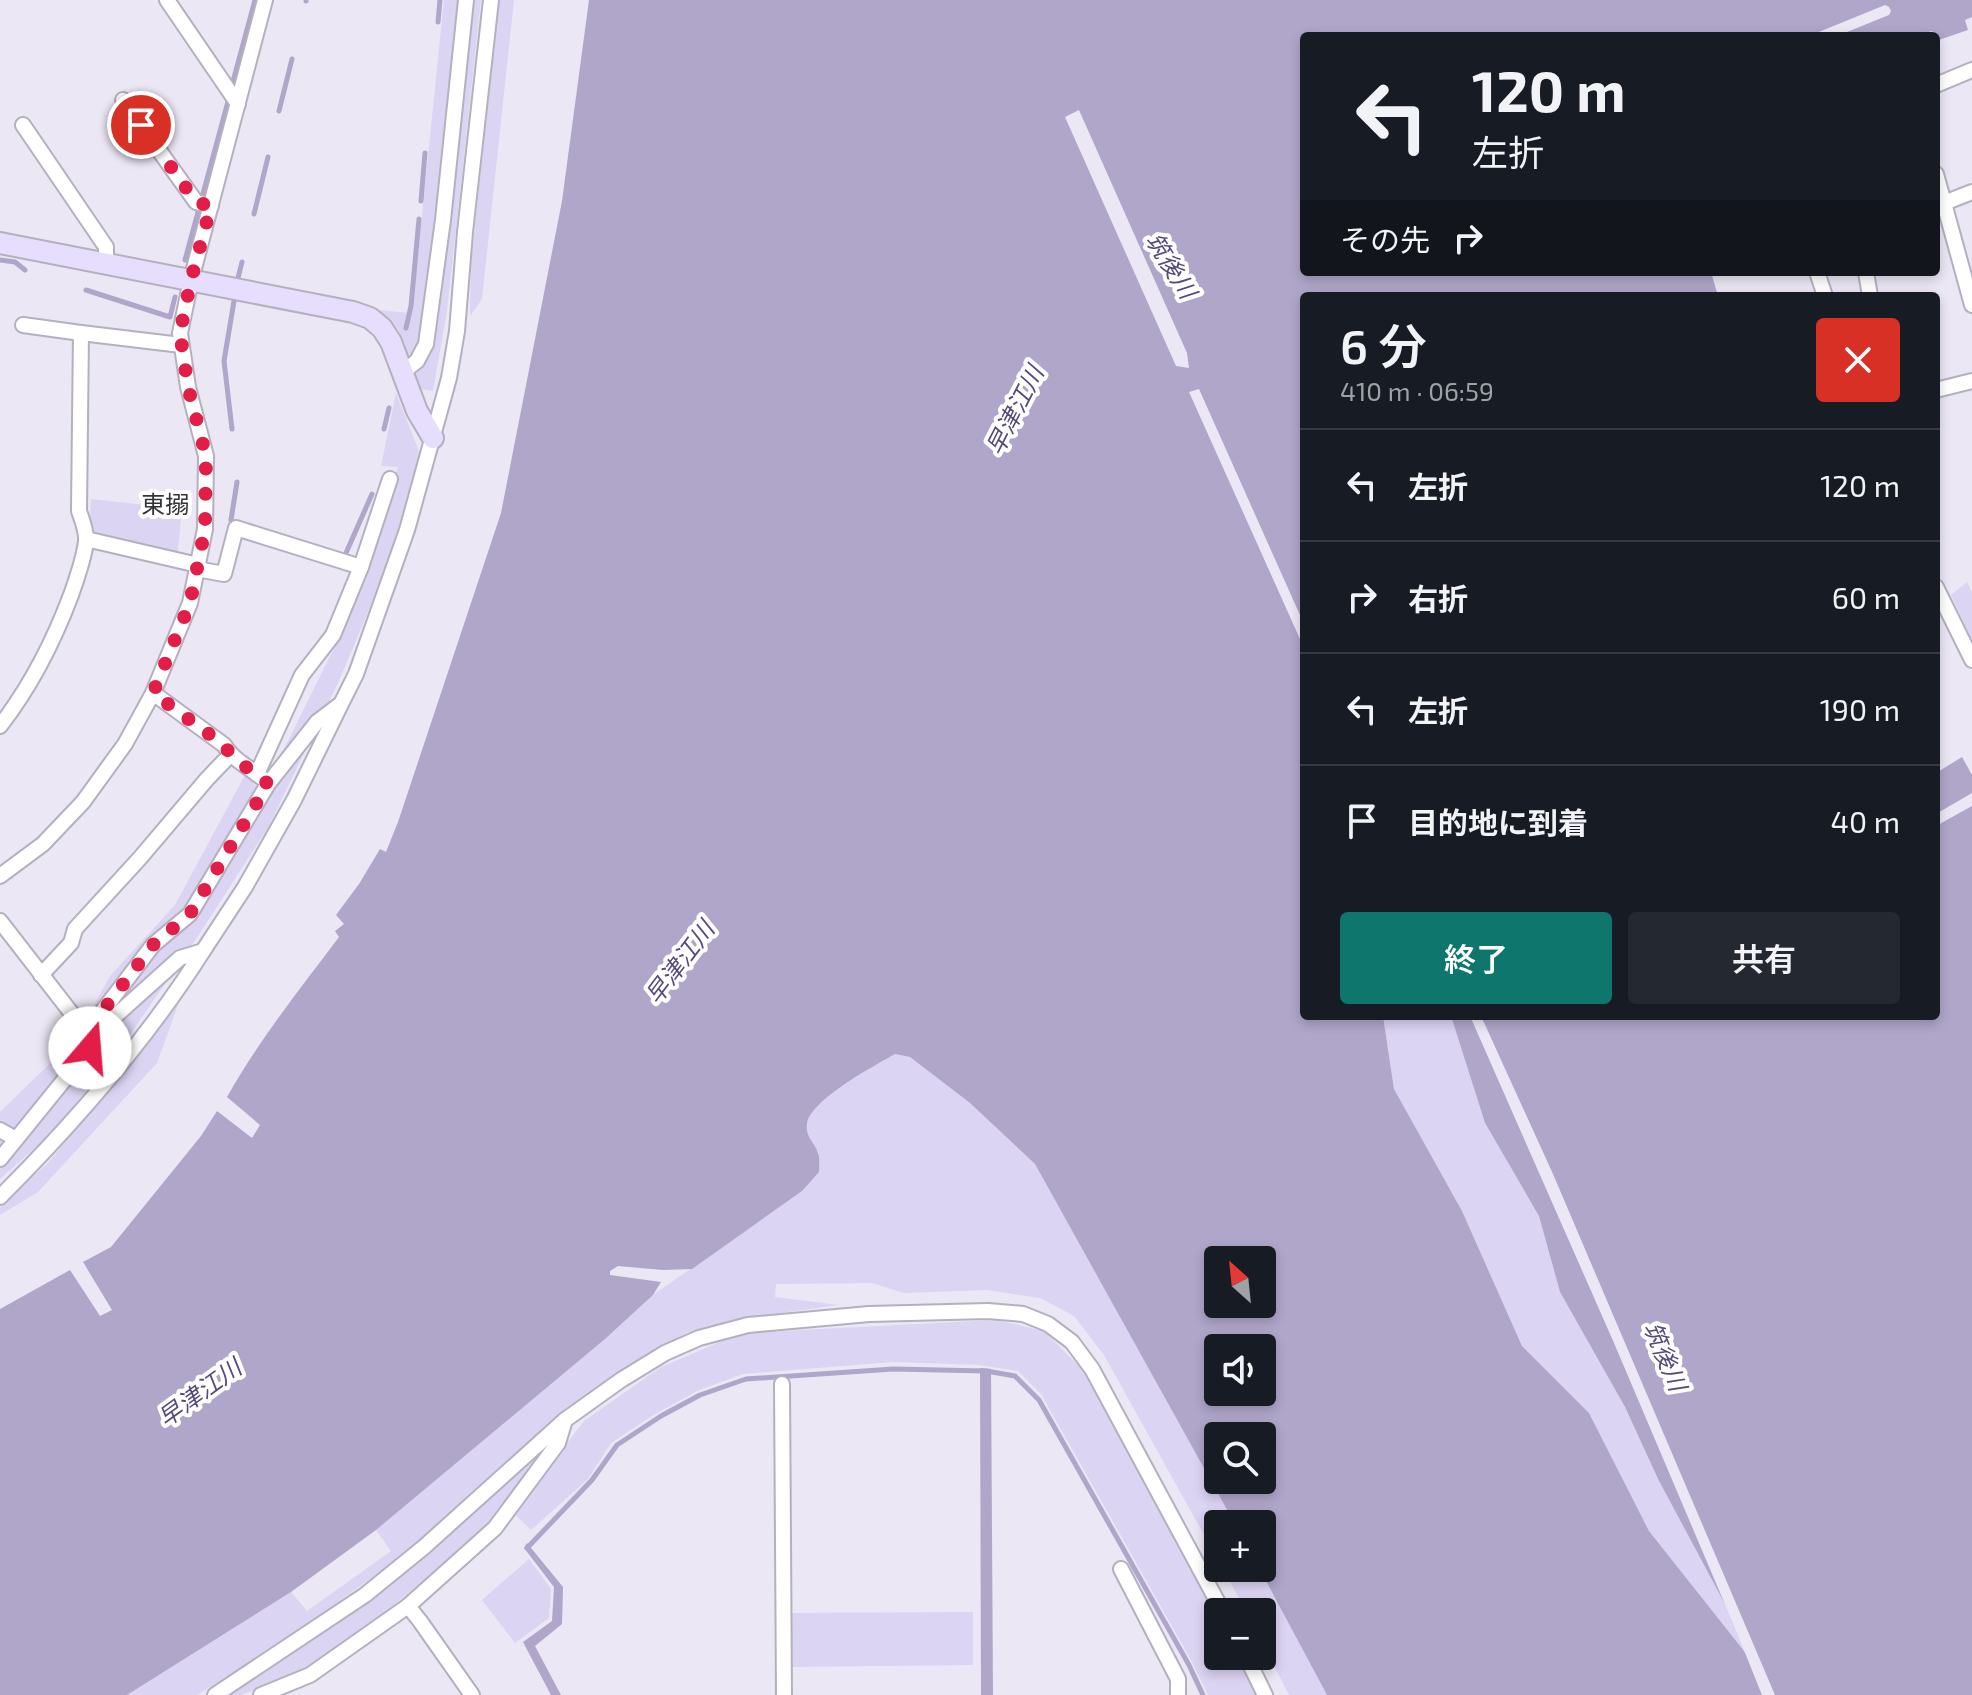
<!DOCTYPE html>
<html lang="ja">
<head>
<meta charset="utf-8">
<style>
  body { margin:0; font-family:"Exo 2","Noto Sans JP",sans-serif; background:#242831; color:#f1f3f6; height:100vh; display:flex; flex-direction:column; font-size:30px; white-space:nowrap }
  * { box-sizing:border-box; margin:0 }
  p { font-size:26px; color:#9ea1a6 }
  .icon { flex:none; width:44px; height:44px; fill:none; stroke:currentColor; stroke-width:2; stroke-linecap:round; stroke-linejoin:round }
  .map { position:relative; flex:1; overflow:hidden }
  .details { position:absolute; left:1300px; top:292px; width:640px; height:728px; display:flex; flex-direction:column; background:#171b24; border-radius:8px; box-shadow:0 4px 12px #0003 }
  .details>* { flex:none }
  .top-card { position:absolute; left:1300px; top:32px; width:640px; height:244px; border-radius:8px; box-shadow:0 4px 12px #0003; background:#171b24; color:#f1f3f6; overflow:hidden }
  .needle { width:52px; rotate:333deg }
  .tools { position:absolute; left:1204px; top:1246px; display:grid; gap:16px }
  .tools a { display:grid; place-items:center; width:72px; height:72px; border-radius:8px; background:#171b24; box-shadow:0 4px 12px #0003; font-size:40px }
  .pin { position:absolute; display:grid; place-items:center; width:68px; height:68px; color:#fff; margin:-34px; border:4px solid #fff; border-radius:50%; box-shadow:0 2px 8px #0007 }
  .me { position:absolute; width:88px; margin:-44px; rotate:18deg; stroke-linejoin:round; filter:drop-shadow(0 0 6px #0008) }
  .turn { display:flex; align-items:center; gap:28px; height:168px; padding:0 40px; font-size:36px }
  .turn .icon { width:104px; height:104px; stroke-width:2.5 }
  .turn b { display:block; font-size:56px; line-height:68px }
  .then { display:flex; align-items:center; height:76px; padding:0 40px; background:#0003; gap:16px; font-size:30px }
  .round { display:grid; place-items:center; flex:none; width:84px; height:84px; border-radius:8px; background:#242831 }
  .overview { display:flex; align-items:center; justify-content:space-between; height:136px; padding:0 40px }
  h1 { font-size:48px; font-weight:600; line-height:60px }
  .action { display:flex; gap:16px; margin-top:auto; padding:16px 40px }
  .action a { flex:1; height:92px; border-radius:8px; background:#0f766e; color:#fff; font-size:32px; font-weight:600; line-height:92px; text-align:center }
  .action a+a { background:#242831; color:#f1f3f6 }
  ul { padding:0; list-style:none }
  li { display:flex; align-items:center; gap:24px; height:112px; padding:0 40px; border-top:2px solid #363941 }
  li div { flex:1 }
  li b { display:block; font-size:30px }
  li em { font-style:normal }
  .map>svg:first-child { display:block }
</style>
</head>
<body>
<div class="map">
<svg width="1972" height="1695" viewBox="0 0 1972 1695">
  <rect width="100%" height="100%" fill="#ebe7f5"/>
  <!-- green -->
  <g fill="#dcd4f3">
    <path d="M 444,0 L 481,0 L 447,311 L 433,391 L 420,389 L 398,329 L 377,310 L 412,313 Z"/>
    <path d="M 499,0 L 514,0 L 482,299 L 470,316 L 471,263 Z"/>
    <path d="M 396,393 L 420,454 L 387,567 L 338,683 L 269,826 L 200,933 L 127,1039 L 53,1132 L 0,1179 L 0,1112 L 75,1039 L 110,976 L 175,905 L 245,775 L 268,798 L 283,773 L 277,763 L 343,630 L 398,467 L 381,466 Z"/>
    <path d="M 91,499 L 182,509 L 177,558 L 89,537 Z"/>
    <path d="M 1967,582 L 1972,593 L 1972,640 L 1951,595 Z"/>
    <path d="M 179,1002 L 157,1063 L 38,1192 L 0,1215 L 0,1207 L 48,1163 Z"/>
    <path d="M 1383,1016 L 1451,1016 L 1485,1123 L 1539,1216 L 1560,1292 L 1625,1407 L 1658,1479 L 1767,1681 L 1649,1531 L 1589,1413 L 1522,1346 L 1462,1211 L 1394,1089 Z"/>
    <path d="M 894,1054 L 910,1057 L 970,1103 L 1035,1164 L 1235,1524 L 1218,1524 L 1218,1560 L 1104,1355 L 1074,1316 L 1040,1298 L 987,1290 L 904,1293 L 872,1283 L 776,1284 L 775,1297 L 839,1305 L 737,1319 L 688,1332 L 635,1362 L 560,1416 L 396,1560 L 285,1640 L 197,1695 L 127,1695 L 291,1592 L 307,1611 L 391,1551 L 376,1530 L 605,1339 L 653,1295 L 802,1191 L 819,1153 C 813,1145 806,1136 807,1125 C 809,1100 874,1066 894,1054 Z"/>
    <path d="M 996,1320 L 1044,1331 L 1083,1370 L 1218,1617 L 1218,1656 L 1238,1656 L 1257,1695 L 1208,1695 L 1191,1660 L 1041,1394 L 1018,1371 L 979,1365 L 893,1362 L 743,1374 L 699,1390 L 655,1414 L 611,1443 L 588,1479 L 531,1530 L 514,1513 L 584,1421 L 661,1367 L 741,1333 Z"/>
    <path d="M 540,1451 L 488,1529 L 380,1616 L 295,1675 L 241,1695 L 227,1695 L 371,1599 Z"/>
    <path d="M 529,1559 L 551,1589 L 549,1618 L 515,1643 L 482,1600 Z"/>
    <path d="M 1222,1568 L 1259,1568 L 1327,1695 L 1289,1695 L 1262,1642 L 1262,1612 L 1247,1612 Z"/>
    <path d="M 973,1612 L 973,1665 L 790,1667 L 790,1613 Z"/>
  </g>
  <!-- water -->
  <g fill="#afa6ca" fill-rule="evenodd">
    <path d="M 589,0 L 1972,0 L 1972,17 L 1965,20 L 1968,30 L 1936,41 L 1936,36 L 1932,31 L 1916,36 L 1837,36 L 1889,15 L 1891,11 L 1889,7 L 1885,5 L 1809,36 L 1304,36 L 1304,272 L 1711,272 L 1718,296 L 1304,296 L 1304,1016 L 1383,1016 L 1394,1089 L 1462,1211 L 1522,1346 L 1589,1413 L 1649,1531 L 1763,1675 L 1658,1479 L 1625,1407 L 1560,1292 L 1539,1216 L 1485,1123 L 1451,1016 L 1936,1016 L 1936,826 L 1972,806 L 1972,1695 L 1327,1695 L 1259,1568 L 1262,1568 L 1262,1524 L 1235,1524 L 1035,1164 L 970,1103 L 910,1057 L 895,1054 C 874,1066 810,1100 807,1124 C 805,1137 815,1143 818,1153 C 820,1158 819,1166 819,1172 L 802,1191 L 692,1269 L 663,1270 L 618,1266 L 610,1271 L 610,1275 L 661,1282 L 653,1295 L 605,1339 L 376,1530 L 291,1592 L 127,1695 L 0,1695 L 0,1309 L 70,1270 L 100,1316 L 112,1310 L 83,1262 L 111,1247 L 201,1136 L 217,1111 L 252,1138 L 260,1125 L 227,1097 C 259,1040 300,989 339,937 L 335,931 L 344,924 L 336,915 L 359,884 L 380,849 L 386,852 L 398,822 L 501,513 L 562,201 ZM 1218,1260 L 1262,1260 L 1262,1304 L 1218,1304 ZM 1218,1348 L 1262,1348 L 1262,1392 L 1218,1392 ZM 1218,1436 L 1262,1436 L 1262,1480 L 1218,1480 Z"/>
    <path d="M 1962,757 L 1972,775 L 1972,793 L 1936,814 L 1936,773 Z"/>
    <path d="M 980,1368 L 991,1369 L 993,1695 L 981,1695 Z"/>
    <path d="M 527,1543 L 563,1587 L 562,1624 L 535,1646 L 561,1695 L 551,1695 L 523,1642 L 552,1621 L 554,1587 L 524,1548 Z"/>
  </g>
  <!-- pier -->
  <g fill="#ebe7f5">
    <path d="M 1079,110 L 1187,353 L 1189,368 L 1176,366 L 1065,117 Z"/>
    <path d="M 1199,389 L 1304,624 L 1304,648 L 1189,392 Z"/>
    <path d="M 1470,1016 L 1481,1016 L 1553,1174 L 1775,1695 L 1762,1695 L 1739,1638 L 1741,1642 L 1614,1343 Z"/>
  </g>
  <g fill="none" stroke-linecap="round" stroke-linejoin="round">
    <!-- stream -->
    <g stroke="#afa6ca" stroke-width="5">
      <path d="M 306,1 L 306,0"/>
      <path d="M 438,22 L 440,0"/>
      <path d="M 231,89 L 255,0"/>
      <path d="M 279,111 L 292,59"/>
      <path d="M 421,201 L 425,153"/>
      <path d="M 254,214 L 268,157"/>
      <path d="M 0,260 L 15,262 L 25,270"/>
      <path d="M 185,260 L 229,98"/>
      <path d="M 238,278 L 242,262"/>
      <path d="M 86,290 L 170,317 L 175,297"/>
      <path d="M 406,328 L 411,306 L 419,219"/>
      <path d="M 232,429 L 224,361 L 234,301"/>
      <path d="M 384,429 L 389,408"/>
      <path d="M 231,520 L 237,482"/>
      <path d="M 346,553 L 372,494"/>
      <path d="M 527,1548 L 592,1480 L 617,1445 L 661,1416 L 700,1395 L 746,1379 L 893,1369 L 986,1371 L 1015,1376 L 1039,1400 L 1189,1665 L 1203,1695"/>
    </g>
    <!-- street casing -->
    <g stroke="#b4b1be" stroke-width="18">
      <g id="street">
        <path d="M 167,0 L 238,104"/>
        <path d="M 1936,85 L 1972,70"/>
        <path d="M 123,100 L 196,202 L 211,206"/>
        <path d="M 23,125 L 106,247 L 106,264"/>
        <path d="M 1936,174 L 1972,305"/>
        <path d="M 1944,203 L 1972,192"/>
        <path d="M 1817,272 L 1825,296"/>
        <path d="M 1866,272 L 1870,296"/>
        <path d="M 23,325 L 81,333"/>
        <path d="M 403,372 L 417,361 L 426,344 L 443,220 L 466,0"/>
        <path d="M 1936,390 L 1972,381"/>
        <path d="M 86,539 L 198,565 L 202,570 L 224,574 L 236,528 L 361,567"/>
        <path d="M 1936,587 L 1972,660"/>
        <path d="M 153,693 L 224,745 C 233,760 249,767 262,778"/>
        <path d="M 0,726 C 31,686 53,643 71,595 C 77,578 84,559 86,541 C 87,532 82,520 79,511 L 81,333 L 181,345"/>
        <path d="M 257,774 L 302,675 L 333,635 L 361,567 L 390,479"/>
        <path d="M 0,876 L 43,844 L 83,802 L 125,744 L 153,693 L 190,603 L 205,529 L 206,456 L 188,387 L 180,333 L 191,280 L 265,0"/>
        <path d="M 0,921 L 76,1019 L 89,1029"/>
        <path d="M 41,975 L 71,943 L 75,929 L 140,858 L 207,779 L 230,755"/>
        <path d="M 91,1033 L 89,1029 L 153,945 L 190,914 L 268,784 L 317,722 L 338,706"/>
        <path d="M 0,1130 L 16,1139"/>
        <path d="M 0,1159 L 90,1048 L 92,1037 L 180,958 L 203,951 L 245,887 L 294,800 L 341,704 L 356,674 L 407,530 L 449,378 L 457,331 L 465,232 L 491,0"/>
        <path d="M 0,1197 C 75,1122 146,1041 203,951"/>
        <path d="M 782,1384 L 784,1695"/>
        <path d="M 1121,1569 L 1178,1679 L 1178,1695"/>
        <path d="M 1246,1656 L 1265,1695"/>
        <path d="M 215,1695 L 365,1595 L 424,1547 L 565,1420 L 621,1380 L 665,1353 L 699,1338 L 748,1325 L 869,1314 L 988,1311 L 1023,1314 L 1048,1324 L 1072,1342 L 1092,1369 L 1223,1612"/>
        <path d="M 261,1695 L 310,1675 L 408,1606"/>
        <path d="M 472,1695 L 420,1621 L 408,1606 L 495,1528 L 558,1443 L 565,1420"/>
      </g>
    </g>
    <!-- secondary casing -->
    <g stroke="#b4b1be" stroke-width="24">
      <path id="secondary" d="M 0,243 L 353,312 L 370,318 L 382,328 L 391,342 L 417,411 L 433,438"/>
    </g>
    <!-- street -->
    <use href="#street" stroke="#fff" stroke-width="14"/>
    <!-- secondary -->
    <use href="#secondary" stroke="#e7ddfc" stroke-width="20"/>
  </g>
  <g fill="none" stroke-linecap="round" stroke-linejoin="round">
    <!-- route -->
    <path stroke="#e11d48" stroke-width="14" stroke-dasharray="0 25.2" d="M 90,1048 L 92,1037 L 89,1029 L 153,945 L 190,914 L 268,784 C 254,772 232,759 224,745 L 153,693 L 190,603 L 205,529 L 206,456 L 188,387 L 180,333 L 191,280 L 211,206 L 196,202 L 141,125"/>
  </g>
  <g text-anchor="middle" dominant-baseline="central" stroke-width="8" stroke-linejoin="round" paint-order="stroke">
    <!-- water labels -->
    <g font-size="24" font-style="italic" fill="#58497b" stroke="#fff">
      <text transform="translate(1172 265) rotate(58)">筑後川</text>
      <text transform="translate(1014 410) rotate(-63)">早津江川</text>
      <text transform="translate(679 962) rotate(-53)">早津江川</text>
      <text transform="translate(1666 1356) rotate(67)">筑後川</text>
      <text transform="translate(199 1392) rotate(-36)">早津江川</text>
    </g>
    <!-- neighbourhood labels -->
    <g font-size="24" fill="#333237" stroke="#fff">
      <text x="165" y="503">東搦</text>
    </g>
  </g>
</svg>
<div class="tools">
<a><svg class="needle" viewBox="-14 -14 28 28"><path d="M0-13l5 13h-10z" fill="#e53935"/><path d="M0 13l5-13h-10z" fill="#9ea1a6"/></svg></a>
<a><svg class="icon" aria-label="sound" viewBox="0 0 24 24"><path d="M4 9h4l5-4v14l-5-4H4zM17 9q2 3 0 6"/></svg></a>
<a><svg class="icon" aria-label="search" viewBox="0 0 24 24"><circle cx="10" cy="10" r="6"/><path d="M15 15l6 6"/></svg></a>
<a>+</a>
<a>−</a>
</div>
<div class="pin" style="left:141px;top:125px;background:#d93025"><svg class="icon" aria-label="arrive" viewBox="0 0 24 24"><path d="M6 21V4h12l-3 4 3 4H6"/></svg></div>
<svg class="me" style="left:90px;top:1048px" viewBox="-20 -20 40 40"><circle r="19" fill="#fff"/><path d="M0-13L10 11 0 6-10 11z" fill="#e11d48"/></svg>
<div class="top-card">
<div class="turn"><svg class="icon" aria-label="left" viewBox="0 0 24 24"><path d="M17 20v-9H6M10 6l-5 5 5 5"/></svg><div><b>120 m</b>左折</div></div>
<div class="then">その先<svg class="icon" aria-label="right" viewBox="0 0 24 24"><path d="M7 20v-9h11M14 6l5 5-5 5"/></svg></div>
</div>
<section class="details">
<div class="overview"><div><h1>6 分</h1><p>410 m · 06:59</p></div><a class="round" style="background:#d93025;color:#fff"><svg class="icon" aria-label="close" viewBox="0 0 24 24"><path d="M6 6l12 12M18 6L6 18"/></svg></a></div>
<ul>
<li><svg class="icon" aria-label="left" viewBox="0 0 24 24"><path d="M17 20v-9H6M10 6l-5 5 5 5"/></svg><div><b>左折</b></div><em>120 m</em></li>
<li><svg class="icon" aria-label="right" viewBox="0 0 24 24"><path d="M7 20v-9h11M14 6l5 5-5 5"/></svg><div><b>右折</b></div><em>60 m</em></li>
<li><svg class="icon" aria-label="left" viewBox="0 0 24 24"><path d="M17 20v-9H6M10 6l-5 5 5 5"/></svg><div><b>左折</b></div><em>190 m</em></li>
<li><svg class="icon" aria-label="arrive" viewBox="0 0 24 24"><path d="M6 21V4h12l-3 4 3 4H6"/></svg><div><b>目的地に到着</b></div><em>40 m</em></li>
</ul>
<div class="action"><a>終了</a><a>共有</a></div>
</section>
</div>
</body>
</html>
